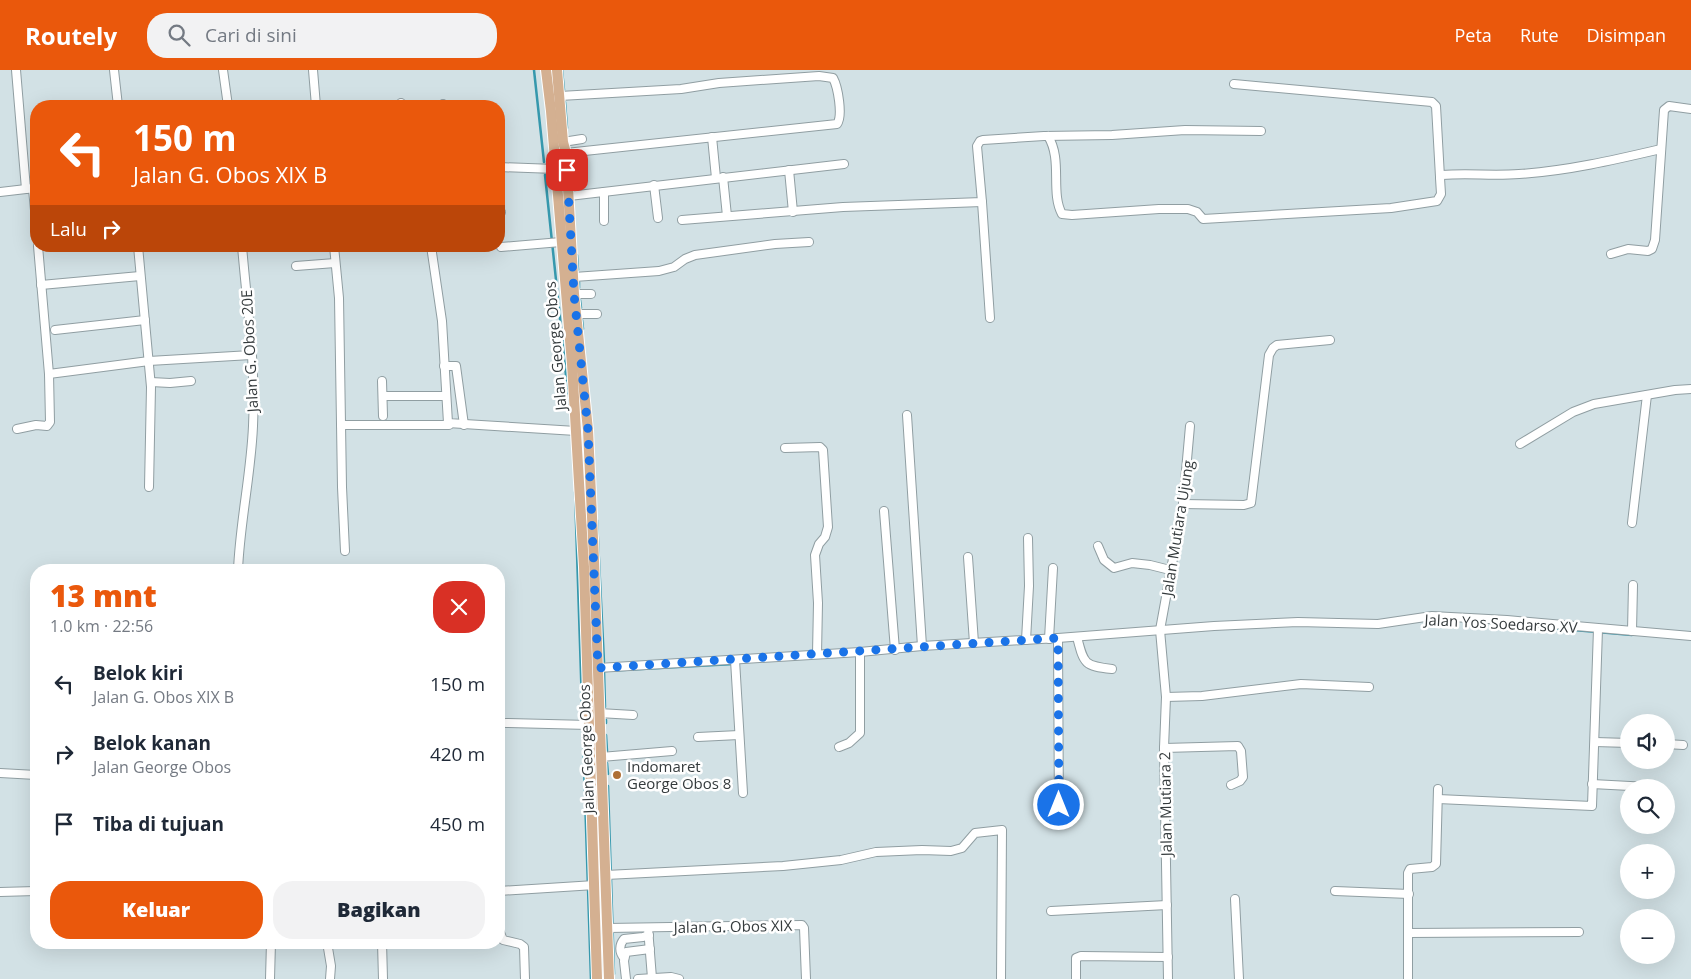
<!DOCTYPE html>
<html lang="id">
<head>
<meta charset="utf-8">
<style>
  body { margin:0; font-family:"Open Sans",sans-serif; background:#f2f2f3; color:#1f2937; height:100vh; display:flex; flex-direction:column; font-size:19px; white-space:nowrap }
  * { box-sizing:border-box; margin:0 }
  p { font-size:16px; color:#747a83 }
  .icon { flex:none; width:28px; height:28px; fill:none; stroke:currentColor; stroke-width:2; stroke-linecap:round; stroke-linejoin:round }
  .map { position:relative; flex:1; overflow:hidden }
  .drawer { position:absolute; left:30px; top:494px; width:475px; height:385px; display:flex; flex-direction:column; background:#fff; border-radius:20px; box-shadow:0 5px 20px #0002 }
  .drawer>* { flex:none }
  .guide { position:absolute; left:30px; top:30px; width:475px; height:152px; border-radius:20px; box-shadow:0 5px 20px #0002; background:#ea580c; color:#fff; overflow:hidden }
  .fabs { position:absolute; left:1620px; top:644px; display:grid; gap:10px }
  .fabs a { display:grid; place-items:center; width:55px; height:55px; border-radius:50%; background:#fff; box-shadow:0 5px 20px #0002; font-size:25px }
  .pin { position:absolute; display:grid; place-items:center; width:42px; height:42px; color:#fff; margin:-21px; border-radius:10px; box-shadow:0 2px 8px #0006 }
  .me { position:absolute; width:55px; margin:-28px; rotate:0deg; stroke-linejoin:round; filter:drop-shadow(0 0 4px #0008) }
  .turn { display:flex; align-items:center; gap:18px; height:105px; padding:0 20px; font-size:22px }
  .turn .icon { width:65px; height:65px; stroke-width:2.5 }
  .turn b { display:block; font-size:35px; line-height:42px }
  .then { display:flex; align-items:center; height:48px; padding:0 20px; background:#0003; gap:10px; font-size:19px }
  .round { display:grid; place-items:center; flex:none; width:52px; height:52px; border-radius:20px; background:#f2f2f3 }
  .head { display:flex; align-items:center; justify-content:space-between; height:85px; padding:0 20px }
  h1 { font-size:30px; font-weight:800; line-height:38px; color:#ea580c }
  .primary-button { display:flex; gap:10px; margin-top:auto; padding:10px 20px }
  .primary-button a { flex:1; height:58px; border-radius:20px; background:#ea580c; color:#fff; font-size:20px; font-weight:800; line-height:58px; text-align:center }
  .primary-button a+a { background:#f2f2f3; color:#1f2937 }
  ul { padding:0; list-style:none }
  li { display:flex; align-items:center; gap:15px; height:70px; padding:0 20px }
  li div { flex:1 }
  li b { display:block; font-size:19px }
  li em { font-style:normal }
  header { display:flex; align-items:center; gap:30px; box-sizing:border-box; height:70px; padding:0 25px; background:#ea580c; color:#fff }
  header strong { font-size:24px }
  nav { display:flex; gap:28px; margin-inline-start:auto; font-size:18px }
  .search { width:350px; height:45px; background:#f2f2f3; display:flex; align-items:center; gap:12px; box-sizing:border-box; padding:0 18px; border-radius:20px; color:#747a83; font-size:19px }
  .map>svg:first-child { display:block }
</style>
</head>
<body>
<header>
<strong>Routely</strong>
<div class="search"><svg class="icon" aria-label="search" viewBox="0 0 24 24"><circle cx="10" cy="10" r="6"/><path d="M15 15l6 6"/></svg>Cari di sini</div>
<nav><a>Peta</a><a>Rute</a><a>Disimpan</a></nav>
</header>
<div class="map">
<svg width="1691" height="909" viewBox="0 0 1691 909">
  <rect width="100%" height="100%" fill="#d2e1e5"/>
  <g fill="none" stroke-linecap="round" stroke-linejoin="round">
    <!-- stream -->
    <g stroke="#3698ad" stroke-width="2.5">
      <path d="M 534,0 L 544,92"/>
      <path d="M 562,0 L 564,20"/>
      <path d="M 565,32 L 567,58"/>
      <path d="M 545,105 L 569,334"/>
      <path d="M 577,185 L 578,200"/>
      <path d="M 579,212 L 579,218"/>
      <path d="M 580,230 L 581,238"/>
      <path d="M 582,250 L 583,259"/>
      <path d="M 575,422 L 591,909"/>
      <path d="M 597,450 L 604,592"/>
      <path d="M 1504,554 L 1632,565"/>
      <path d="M 605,637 L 604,601 L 734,594"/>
      <path d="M 606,650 L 606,653"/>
      <path d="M 606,665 L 607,681"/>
      <path d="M 607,693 L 608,704"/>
      <path d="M 608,716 L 614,904"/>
    </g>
    <!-- minor casing -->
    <g stroke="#909ea2" stroke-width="10">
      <g id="minor">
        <path d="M 16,0 L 26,119 L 36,118"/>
        <path d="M 114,0 L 118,36"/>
        <path d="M 223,0 L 228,36"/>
        <path d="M 313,0 L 316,36"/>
        <path d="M 1234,14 L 1432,32 L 1436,36 L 1440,107"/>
        <path d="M 560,26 L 681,19 L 719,13 L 819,6 L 833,8 C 838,17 843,46 837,54 L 566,83"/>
        <path d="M 401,36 L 401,33"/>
        <path d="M 443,36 L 443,34"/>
        <path d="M 1048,66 C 1063,90 1050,122 1062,144 L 1072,145 L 1159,139 L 1188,139 L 1197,142 L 1203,149 L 1391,138 L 1437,131 L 1441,124 L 1440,108 L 1442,105 C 1468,103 1493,106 1519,104 C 1567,101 1614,90 1661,79"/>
        <path d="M 712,67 L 716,108"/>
        <path d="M 563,72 L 582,69"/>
        <path d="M 499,97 L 555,99"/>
        <path d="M 789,100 L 793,142"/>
        <path d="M 723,107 L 727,146"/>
        <path d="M 654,115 L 658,148"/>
        <path d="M 33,119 L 36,151"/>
        <path d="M 0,122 L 26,119"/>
        <path d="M 604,122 L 604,151"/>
        <path d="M 569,126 L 844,94"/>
        <path d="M 982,132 L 990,248"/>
        <path d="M 499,141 L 501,142"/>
        <path d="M 682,150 L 843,137 L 982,132 L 977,76 L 980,71 L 983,70 L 1044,66 L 1112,65 L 1185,60 L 1261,61"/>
        <path d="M 138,176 L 151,317 L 149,417"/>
        <path d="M 334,176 L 339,228 L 342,417 L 345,481"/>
        <path d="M 431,176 L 442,251 L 448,353 L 576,361"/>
        <path d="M 501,177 L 561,172"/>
        <path d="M 1611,184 L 1628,179 L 1648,181 L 1652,179 L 1655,170 L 1664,40 L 1669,36 L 1691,39"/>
        <path d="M 296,196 L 335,193"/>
        <path d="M 574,207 L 659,201 L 674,197 L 685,189 L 695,185 L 775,174 L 809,172"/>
        <path d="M 41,215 L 140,206"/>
        <path d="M 574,224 L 591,224"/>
        <path d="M 576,244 L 597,244"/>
        <path d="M 55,260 L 145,250"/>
        <path d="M 444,296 L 456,296 L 464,355"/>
        <path d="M 49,304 L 149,291 L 251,285"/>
        <path d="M 382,311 L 383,346"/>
        <path d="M 151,312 L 170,313 L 191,311"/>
        <path d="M 383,326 L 446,326"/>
        <path d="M 907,345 L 922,576"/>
        <path d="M 341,355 L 449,355"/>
        <path d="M 17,359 L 36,355 L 47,356 L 50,352 L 49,304 L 38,176"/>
        <path d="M 1520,374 L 1573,342 L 1594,334 L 1675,320 L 1691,319"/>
        <path d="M 785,378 L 820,377 L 823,380 L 828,457 L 825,467 L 819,474 L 815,485 L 818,533 L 817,584"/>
        <path d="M 1183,434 L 1244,435 L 1251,433 L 1269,285 L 1273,278 L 1277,275 L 1330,270"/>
        <path d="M 884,441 L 895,580"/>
        <path d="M 1632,453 L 1647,325"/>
        <path d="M 1098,476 L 1104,490 L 1114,498 L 1132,493 L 1150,495 L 1170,500"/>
        <path d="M 968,487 L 974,573"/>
        <path d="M 238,500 C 240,452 251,404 253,356 C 256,296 247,236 242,176"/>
        <path d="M 1632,561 L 1633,515"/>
        <path d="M 1077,567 C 1084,594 1084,596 1112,599"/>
        <path d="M 1058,568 L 1059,753"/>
        <path d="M 1049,569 L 1053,498"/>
        <path d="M 1026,570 L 1029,516 L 1028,468"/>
        <path d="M 735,590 L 743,723"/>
        <path d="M 598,598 L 860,582 L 922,576 L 1058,568 L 1214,556 L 1298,552 L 1378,554 L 1432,546 L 1507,550 L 1691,566"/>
        <path d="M 1166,627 L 1202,626 L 1301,614 L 1369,617"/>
        <path d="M 599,643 L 633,645"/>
        <path d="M 506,653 L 589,655"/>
        <path d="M 698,667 L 739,665"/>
        <path d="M 1595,672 L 1629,673"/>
        <path d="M 1666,674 L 1683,675"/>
        <path d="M 839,677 L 849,673 L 860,663 L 860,582"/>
        <path d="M 1164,678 L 1238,676 L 1241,681 L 1243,707 L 1240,711 L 1231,715"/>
        <path d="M 601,687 L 672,681"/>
        <path d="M 0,703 L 36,705"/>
        <path d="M 1592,714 L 1649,717"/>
        <path d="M 1438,729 L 1592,736 L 1598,559"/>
        <path d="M 606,805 L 783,796 L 841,790 L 876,782 L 922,780 L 951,781 L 962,778 L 975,763 L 1002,760 L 1001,909"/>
        <path d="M 499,821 L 595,815"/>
        <path d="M 1335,821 L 1409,824"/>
        <path d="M 0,822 L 36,821"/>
        <path d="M 1235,829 L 1239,909"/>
        <path d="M 1051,841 L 1167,835"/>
        <path d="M 608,858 L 802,855 L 804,858 L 806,909"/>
        <path d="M 648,858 L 652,908"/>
        <path d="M 499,860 L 503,870 L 520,874 L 524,877 L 525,909"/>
        <path d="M 1408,863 L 1579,862"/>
        <path d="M 327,872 L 331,896 L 330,909"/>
        <path d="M 382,872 L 383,909"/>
        <path d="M 624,888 C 619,882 619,875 624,869 L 643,867 L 649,865"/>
        <path d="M 270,909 L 271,872"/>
        <path d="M 626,909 L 624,891 L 626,882 L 650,879"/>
        <path d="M 638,909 L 671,907 L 679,909"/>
        <path d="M 1076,909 L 1076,888 L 1081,886 L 1168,887"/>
        <path d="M 1168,909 L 1164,678 L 1166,627 L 1160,560 L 1183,434 L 1190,356"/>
        <path d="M 1408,909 L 1408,803 L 1410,799 L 1432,797 L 1436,794 L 1438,719"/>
      </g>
    </g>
    <!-- major casing -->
    <g stroke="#fff" stroke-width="12">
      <g id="major">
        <path d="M 546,0 L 551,41 L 572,294 L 584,497 L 597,909"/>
        <path d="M 557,0 L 563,72 L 566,83 L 574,224 L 588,360 L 594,490 L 609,909"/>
      </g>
    </g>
    <!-- minor -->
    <use href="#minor" stroke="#fff" stroke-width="8"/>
    <!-- major -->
    <use href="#major" stroke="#d4b091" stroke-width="10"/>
  </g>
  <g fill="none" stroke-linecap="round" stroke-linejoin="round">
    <!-- route -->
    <path stroke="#1a73e8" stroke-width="9" stroke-dasharray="0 16.2" d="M 567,100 L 574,224 L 588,360 L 598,598 L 1058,568 L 1059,735"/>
  </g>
  <!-- markers -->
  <circle fill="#ae6f35" stroke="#fff" stroke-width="2" cx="617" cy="705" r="5"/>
  <g text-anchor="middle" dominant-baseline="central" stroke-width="5" stroke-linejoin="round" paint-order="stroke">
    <!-- street labels -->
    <g font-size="15" fill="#353b3d" stroke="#fff">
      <text transform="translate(555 276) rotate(-95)">Jalan George Obos</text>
      <text transform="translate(249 281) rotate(-93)">Jalan G. Obos 20E</text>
      <text transform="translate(1177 458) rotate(-81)">Jalan Mutiara Ujung</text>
      <text transform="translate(1501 553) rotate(3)">Jalan Yos Soedarso XV</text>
      <text transform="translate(586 679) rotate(-92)">Jalan George Obos</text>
      <text transform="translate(1165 734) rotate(-91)">Jalan Mutiara 2</text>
      <text transform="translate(733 856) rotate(-1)">Jalan G. Obos XIX</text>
    </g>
    <!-- poi labels -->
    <g font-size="15" fill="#353b3d" stroke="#fff" text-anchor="start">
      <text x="627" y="696">Indomaret<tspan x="627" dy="17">George Obos 8</tspan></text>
    </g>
  </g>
</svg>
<div class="fabs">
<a><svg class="icon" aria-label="sound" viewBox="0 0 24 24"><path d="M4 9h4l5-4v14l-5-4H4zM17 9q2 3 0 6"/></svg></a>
<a><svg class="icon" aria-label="search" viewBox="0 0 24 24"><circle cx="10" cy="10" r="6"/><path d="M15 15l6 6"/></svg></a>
<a>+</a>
<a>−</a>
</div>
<div class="pin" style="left:567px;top:100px;background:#d93025"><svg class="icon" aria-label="arrive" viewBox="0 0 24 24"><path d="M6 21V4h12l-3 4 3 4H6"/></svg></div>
<svg class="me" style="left:1059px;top:735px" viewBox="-20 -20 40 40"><circle r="17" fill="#1a73e8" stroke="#fff" stroke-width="3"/><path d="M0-11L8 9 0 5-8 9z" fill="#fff"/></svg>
<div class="guide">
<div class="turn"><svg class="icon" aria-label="left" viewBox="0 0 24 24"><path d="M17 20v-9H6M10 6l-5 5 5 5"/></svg><div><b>150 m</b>Jalan G. Obos XIX B</div></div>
<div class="then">Lalu<svg class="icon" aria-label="right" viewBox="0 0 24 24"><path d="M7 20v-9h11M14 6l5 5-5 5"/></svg></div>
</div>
<section class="drawer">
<div class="head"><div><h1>13 mnt</h1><p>1.0 km · 22:56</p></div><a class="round" style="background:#d93025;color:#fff"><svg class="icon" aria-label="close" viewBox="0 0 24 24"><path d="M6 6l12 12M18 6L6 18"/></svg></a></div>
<ul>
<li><svg class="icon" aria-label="left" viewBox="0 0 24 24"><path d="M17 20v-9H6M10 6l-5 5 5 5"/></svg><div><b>Belok kiri</b><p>Jalan G. Obos XIX B</p></div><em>150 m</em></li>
<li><svg class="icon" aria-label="right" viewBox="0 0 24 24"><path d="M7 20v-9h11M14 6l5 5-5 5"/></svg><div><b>Belok kanan</b><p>Jalan George Obos</p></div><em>420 m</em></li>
<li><svg class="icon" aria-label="arrive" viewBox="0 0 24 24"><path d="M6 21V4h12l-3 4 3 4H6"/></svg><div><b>Tiba di tujuan</b></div><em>450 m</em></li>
</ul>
<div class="primary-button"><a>Keluar</a><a>Bagikan</a></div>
</section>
</div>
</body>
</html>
